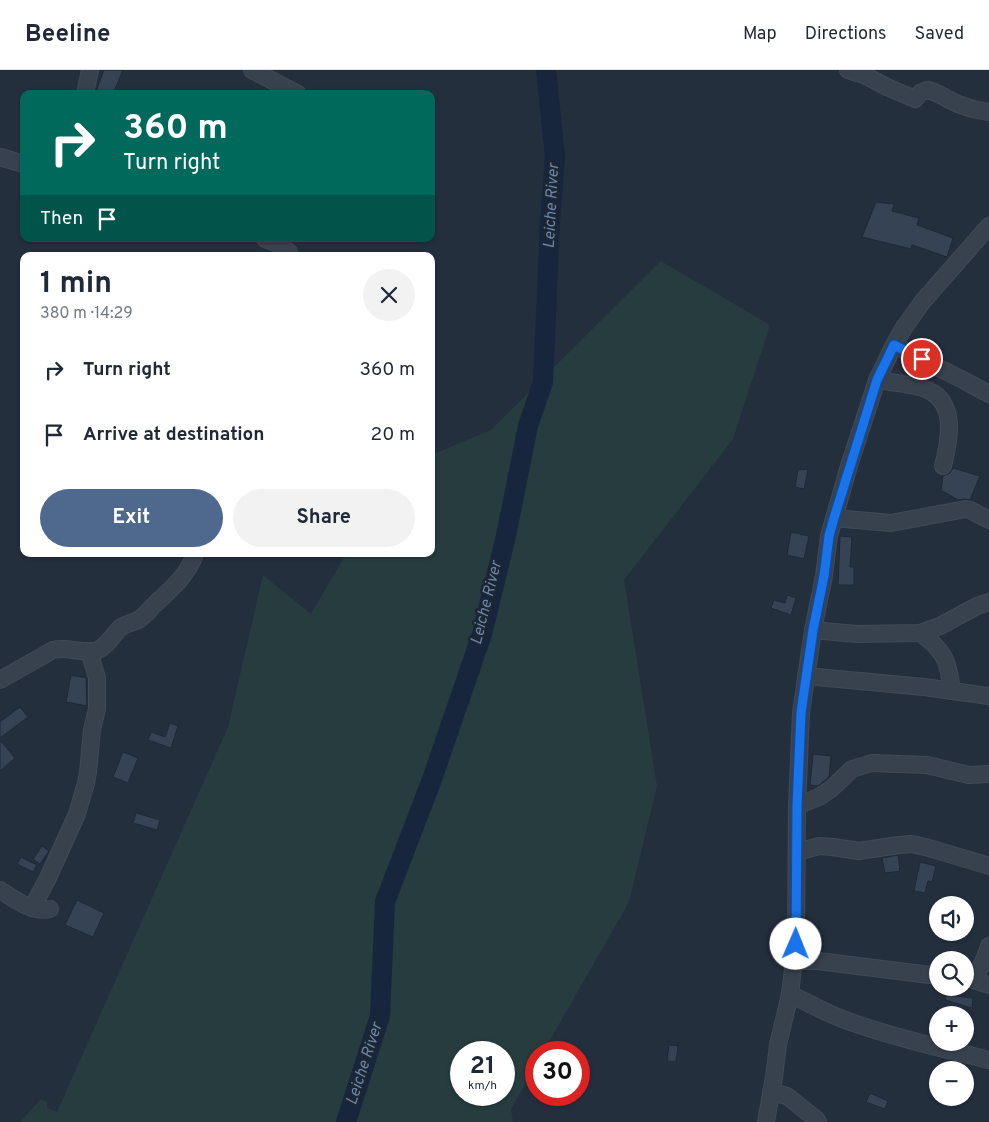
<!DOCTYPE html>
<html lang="en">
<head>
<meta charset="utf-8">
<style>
  body { margin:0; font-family:Overpass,sans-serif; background:#f2f2f3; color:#1f2937; height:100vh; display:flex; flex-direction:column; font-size:19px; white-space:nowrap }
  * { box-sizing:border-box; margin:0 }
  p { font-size:16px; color:#747a83 }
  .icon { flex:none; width:28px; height:28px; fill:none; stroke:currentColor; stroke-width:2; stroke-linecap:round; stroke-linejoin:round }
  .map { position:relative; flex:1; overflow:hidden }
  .sheet { position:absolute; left:20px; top:182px; width:415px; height:305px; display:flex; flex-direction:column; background:#fff; border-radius:10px; box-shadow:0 1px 4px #0004 }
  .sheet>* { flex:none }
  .banner { position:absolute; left:20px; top:20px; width:415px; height:152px; border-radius:10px; box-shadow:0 1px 4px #0004; background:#00695c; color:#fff; overflow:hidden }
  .fabs { position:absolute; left:929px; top:826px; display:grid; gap:10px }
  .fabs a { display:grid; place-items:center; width:45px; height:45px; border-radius:50%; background:#fff; box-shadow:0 1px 4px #0004; font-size:25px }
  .speed { position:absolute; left:450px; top:971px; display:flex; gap:10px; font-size:25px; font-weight:700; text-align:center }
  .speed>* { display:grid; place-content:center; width:65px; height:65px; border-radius:50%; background:#fff; box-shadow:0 1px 4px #0004; line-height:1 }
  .speed small { font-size:12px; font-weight:400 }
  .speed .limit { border:8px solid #d22; background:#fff; color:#111 }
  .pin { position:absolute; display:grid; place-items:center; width:42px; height:42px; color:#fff; margin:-21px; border:2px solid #fff; border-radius:50%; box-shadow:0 1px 5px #0007 }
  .me { position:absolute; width:55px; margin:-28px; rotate:1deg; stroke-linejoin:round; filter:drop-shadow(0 0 4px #0008) }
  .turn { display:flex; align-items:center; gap:18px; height:105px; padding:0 20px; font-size:22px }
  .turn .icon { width:65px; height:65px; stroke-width:2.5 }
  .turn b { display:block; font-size:35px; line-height:42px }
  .then { display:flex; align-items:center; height:48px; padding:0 20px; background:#0003; gap:10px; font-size:19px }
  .round { display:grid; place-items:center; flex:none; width:52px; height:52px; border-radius:26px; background:#f2f2f3 }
  .headline { display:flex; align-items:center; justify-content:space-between; height:85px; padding:0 20px }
  h1 { font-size:30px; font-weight:700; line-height:38px }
  .primary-button { display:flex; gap:10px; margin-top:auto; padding:10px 20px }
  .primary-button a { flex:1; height:58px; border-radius:30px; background:#4f688e; color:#fff; font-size:20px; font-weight:700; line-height:58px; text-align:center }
  .primary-button a+a { background:#f2f2f3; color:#1f2937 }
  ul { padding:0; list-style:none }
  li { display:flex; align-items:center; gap:15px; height:65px; padding:0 20px }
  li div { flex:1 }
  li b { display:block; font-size:19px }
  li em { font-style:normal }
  header { display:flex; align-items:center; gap:30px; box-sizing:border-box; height:70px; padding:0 25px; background:#fff; border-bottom:1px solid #e0e1e3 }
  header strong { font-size:24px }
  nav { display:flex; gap:28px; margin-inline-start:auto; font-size:18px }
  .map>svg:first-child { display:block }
</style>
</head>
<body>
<header>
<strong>Beeline</strong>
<nav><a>Map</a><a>Directions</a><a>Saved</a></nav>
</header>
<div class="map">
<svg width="989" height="1052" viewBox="0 0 989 1052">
  <rect width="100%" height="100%" fill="#242f3e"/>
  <!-- green -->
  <path fill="#263c3f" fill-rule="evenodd" d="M 661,191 L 770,255 L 733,369 L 624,510 L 657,716 L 629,832 L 543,982 L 536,982 L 536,995 L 511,1039 L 513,1052 L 20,1052 L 41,1029 L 47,1032 L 47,1038 L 57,1042 L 228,657 L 263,505 L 311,544 L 346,484 L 431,484 L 431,385 L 491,360 ZM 461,982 L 504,982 L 504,1025 L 461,1025 Z"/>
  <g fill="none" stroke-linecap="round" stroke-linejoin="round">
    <!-- river -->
    <path stroke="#17263c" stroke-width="20" d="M 346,1052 L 380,946 L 385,832 L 431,712 L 482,564 L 506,466 L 528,356 L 543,312 L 550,153 L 555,86 L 546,0"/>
  </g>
  <!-- building -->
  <g fill="#364354" stroke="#1f2835">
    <path d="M 104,0 L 123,0 L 113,24 L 95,24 Z"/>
    <path d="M 876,132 L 894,134 L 892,141 L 919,148 L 917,155 L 953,168 L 947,187 L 912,175 L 911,179 L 862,167 Z"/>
    <path d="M 953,398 L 980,406 L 970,430 L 965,429 L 958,430 L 941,420 L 943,406 L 950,403 Z"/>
    <path d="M 798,399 L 808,400 L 804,419 L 795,417 Z"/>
    <path d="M 791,462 L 809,466 L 804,489 L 787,485 Z"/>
    <path d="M 840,466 L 852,467 L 850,497 L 854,497 L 854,515 L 838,515 Z"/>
    <path d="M 787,525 L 796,528 L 791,545 L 771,538 L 774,530 L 785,533 Z"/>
    <path d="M 71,605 L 86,608 L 87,636 L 66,632 Z"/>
    <path d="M 20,637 L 28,647 L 0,668 L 0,652 Z"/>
    <path d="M 170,653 L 178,656 L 171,678 L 148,670 L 151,662 L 165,667 Z"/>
    <path d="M 0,670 L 15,688 L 0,701 Z"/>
    <path d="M 123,682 L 138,688 L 128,713 L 113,707 Z"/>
    <path d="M 813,684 L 831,686 L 829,707 L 818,716 L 810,715 Z"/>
    <path d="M 136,743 L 160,750 L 157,760 L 133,753 Z"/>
    <path d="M 42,776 L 49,781 L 40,794 L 33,789 Z"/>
    <path d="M 898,785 L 900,801 L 885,803 L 882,788 Z"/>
    <path d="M 21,787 L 37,795 L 33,802 L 17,794 Z"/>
    <path d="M 920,792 L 936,796 L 932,812 L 928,811 L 925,823 L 914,821 Z"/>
    <path d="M 77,830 L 104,843 L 93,867 L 65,855 Z"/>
    <path d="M 946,925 L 973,928 L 972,938 L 945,930 Z"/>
    <path d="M 669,975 L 678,976 L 676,992 L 667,991 Z"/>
    <path d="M 870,1023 L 888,1031 L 885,1039 L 866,1032 Z"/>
  </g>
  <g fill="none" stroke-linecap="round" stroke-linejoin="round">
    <!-- minor casing -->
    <g stroke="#414a57" stroke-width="18">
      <g id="minor">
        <path d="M 252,0 L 298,24"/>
        <path d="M 848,0 L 866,6 L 887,17 L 915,29 L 920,23 L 927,20 C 939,22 949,31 961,35 C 970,39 979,40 989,42"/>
        <path d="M 85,24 L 90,0"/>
        <path d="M 0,87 L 24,94"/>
        <path d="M 265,169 L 276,173 L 289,182"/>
        <path d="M 894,275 L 963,310 L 989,324"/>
        <path d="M 877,310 C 892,312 908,314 923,318 C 958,330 950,368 943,396"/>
        <path d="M 834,448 L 891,453 L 966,439 L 970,440 L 989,450"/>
        <path d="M 813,560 L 856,564 L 920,563 L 940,556 L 977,536 L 989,532"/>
        <path d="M 920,563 C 945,581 948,590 952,621"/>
        <path d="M 806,606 L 924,617 L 989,626"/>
        <path d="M 0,610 L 53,580 C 69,576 81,584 95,581 C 105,579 113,565 120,558 C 126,553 135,553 141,548 C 146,544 150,539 155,534 C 170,520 188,505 195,484"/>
        <path d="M 797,736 L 819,727 L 831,719 L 852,699 L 872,693 L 927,695 L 969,705 L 989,704"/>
        <path d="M 797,782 L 819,776 L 833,777 L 859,781 L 899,775 L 912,774 L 929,778 L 989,796"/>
        <path d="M 0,820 C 14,829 32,843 50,839"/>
        <path d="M 32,838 L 47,810 L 77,744 L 86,713 L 88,702 L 92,660 L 97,639 L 97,608 L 89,581"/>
        <path d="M 794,891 L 818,891 L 938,906"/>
        <path d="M 965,908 C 981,904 984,890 989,876"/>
        <path d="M 967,908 L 989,915"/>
        <path d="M 790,924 C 808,933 826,943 845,950 C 892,967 941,978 989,990"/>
        <path d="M 771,1022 L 787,1026 L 816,1049 L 818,1052"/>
        <path d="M 766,1052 L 774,1007 L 778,975 L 790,924 L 796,874 L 797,736 L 801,643 L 813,560 L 824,506 L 829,466 L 849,396 L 877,310 L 894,275 L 903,259 L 923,231 L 989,156"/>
      </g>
    </g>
    <!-- minor -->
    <use href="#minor" stroke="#38414e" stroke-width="16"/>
  </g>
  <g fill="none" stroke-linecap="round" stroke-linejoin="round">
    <!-- route casing -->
    <g stroke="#114b97" stroke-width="12">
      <path id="route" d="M 796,874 L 797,736 L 801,643 L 813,560 L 824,506 L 829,466 L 834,448 L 877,310 L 894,275 L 922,289"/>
    </g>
    <!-- route -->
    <use href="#route" stroke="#1a73e8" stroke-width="9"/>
  </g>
  <g text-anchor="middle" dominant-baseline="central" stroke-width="5" stroke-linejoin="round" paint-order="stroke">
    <!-- water labels -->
    <g font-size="16" font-style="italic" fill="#6d86a8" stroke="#1d2633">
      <text transform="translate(552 136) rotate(-87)">Leiche River</text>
      <text transform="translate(487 533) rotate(-76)">Leiche River</text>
      <text transform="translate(365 994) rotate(-72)">Leiche River</text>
    </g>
  </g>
</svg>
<div class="fabs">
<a><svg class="icon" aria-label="sound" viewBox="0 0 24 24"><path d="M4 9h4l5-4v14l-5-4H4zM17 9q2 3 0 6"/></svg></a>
<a><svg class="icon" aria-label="search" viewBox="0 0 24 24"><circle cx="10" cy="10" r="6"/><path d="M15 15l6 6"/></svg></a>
<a>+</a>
<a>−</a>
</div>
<div class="speed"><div>21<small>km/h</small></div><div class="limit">30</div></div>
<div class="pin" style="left:922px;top:289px;background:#d93025"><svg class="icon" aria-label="arrive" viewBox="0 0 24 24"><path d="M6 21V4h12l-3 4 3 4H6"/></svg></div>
<svg class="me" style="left:796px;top:874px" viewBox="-20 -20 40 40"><circle r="19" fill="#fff"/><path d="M0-13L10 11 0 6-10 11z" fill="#1a73e8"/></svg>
<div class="banner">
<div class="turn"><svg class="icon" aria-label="right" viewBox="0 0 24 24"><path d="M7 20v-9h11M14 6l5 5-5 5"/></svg><div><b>360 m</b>Turn right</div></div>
<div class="then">Then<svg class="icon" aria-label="arrive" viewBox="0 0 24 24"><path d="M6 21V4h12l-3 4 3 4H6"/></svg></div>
</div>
<section class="sheet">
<div class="headline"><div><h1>1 min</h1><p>380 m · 14:29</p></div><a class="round"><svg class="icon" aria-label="close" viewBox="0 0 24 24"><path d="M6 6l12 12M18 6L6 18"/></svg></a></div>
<ul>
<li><svg class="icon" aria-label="right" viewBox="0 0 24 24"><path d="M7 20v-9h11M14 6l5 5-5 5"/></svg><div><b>Turn right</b></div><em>360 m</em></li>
<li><svg class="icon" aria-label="arrive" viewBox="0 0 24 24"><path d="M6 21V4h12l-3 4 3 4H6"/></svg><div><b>Arrive at destination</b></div><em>20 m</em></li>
</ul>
<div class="primary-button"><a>Exit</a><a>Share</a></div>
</section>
</div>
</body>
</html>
